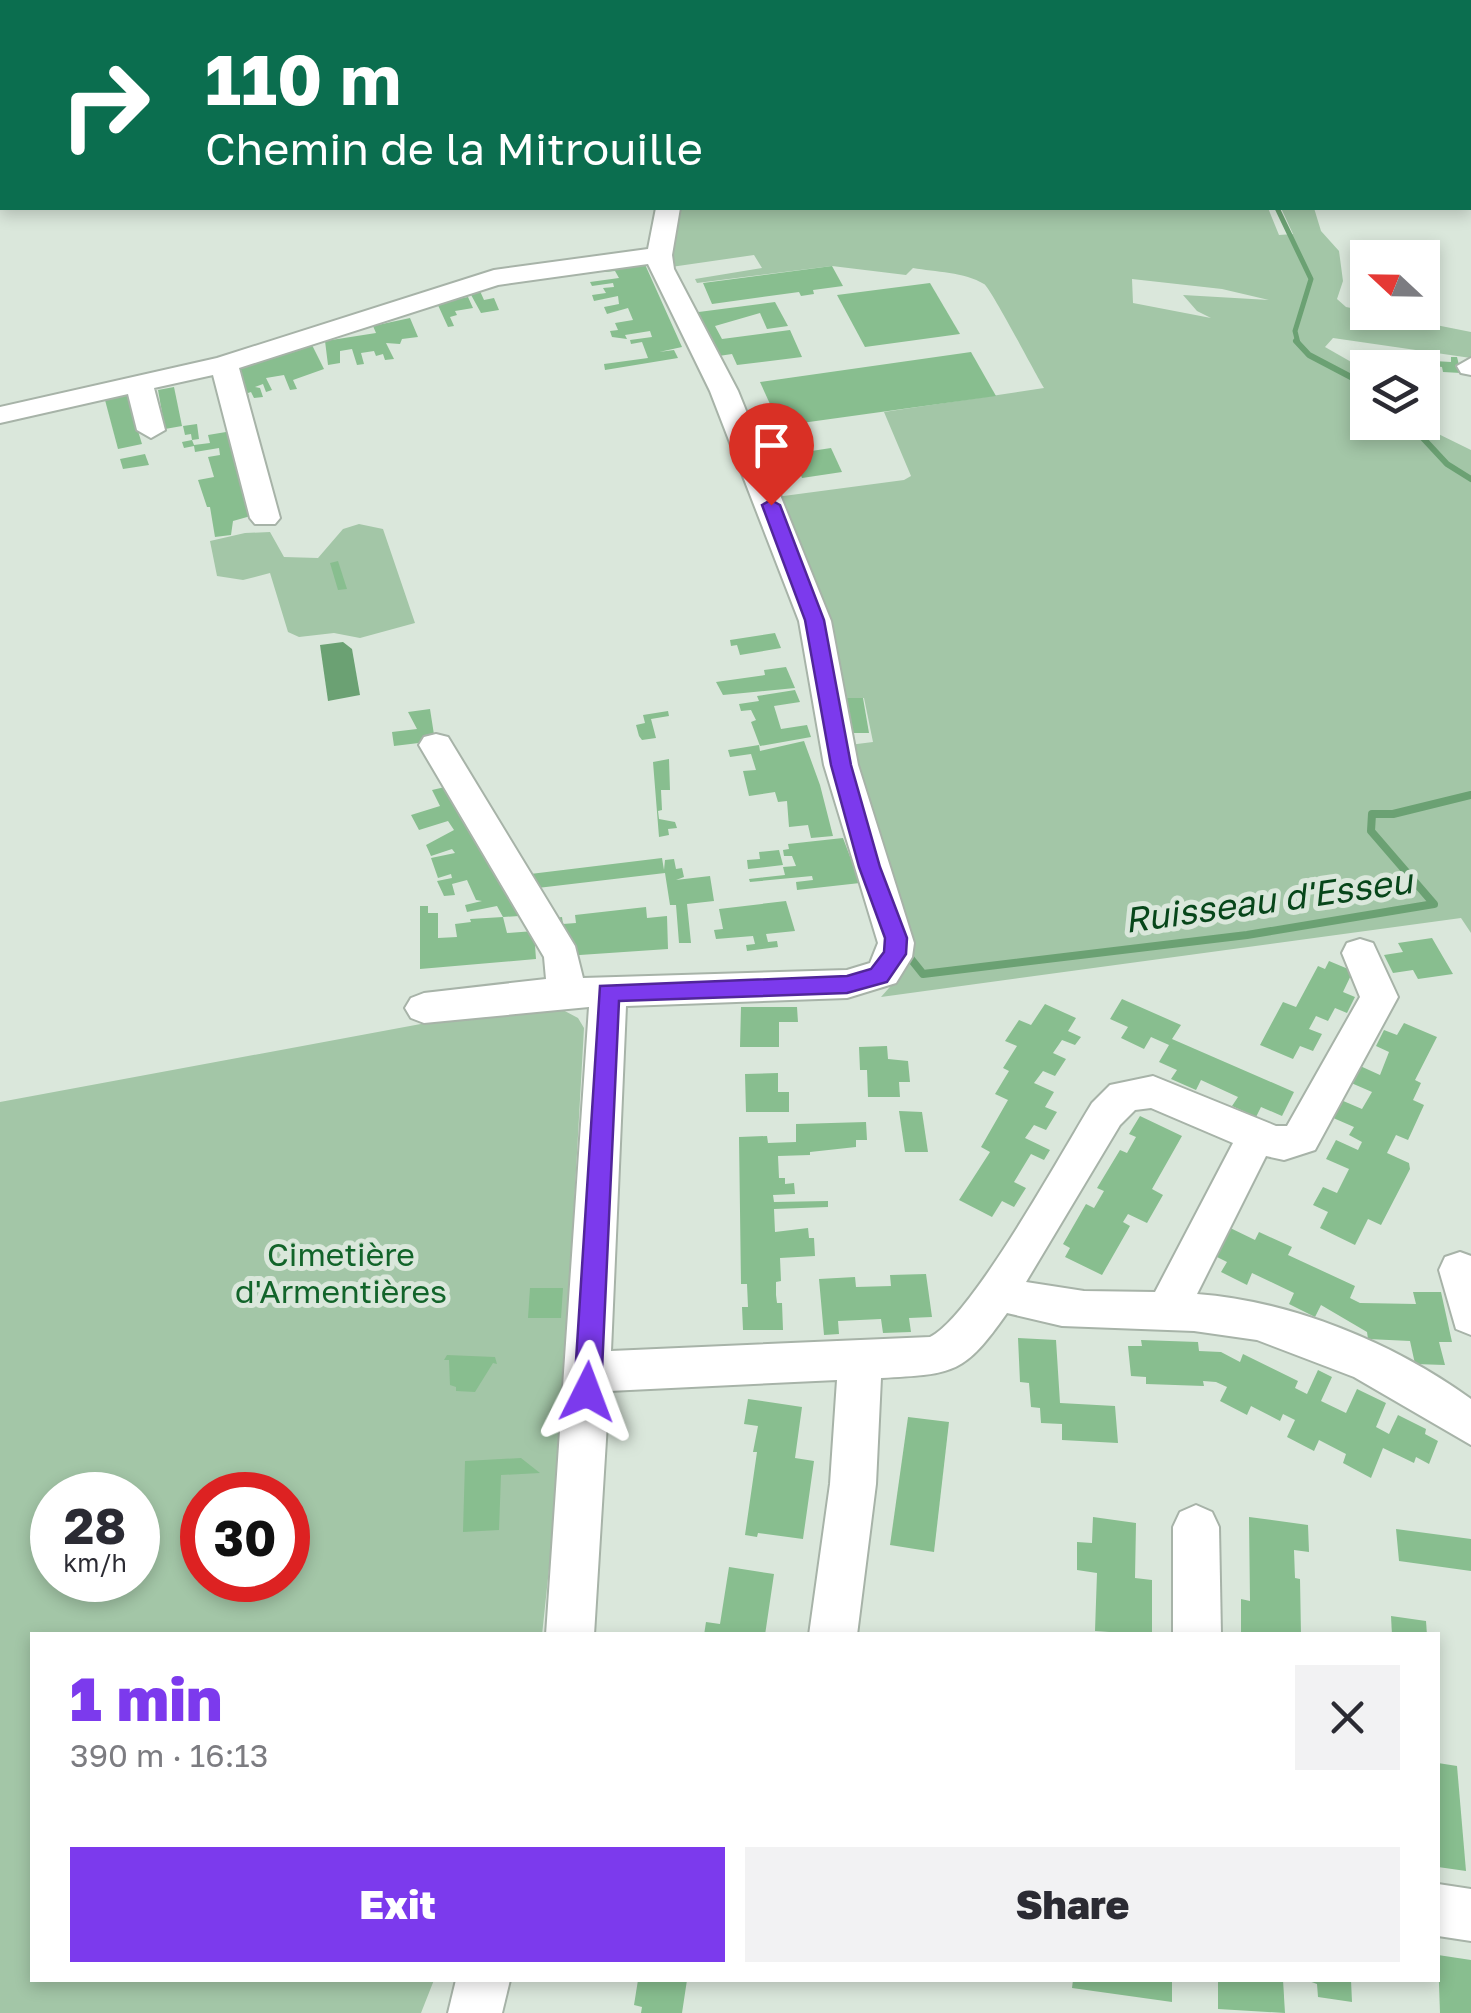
<!DOCTYPE html>
<html lang="en">
<head>
<meta charset="utf-8">
<style>
  body { margin:0; font-family:"Golos Text",sans-serif; background:#f2f2f3; color:#2b2b33; height:100vh; display:flex; flex-direction:column; font-size:38px; white-space:nowrap }
  * { box-sizing:border-box; margin:0 }
  p { font-size:32px; color:#7c7c81 }
  .icon { flex:none; width:55px; height:55px; fill:none; stroke:currentColor; stroke-width:2; stroke-linecap:round; stroke-linejoin:round }
  .map { position:relative; flex:1; overflow:hidden }
  .details { position:absolute; left:30px; top:1632px; width:1410px; height:350px; display:flex; flex-direction:column; background:#fff; border-radius:0px; box-shadow:0 5px 15px #0003 }
  .details>* { flex:none }
  .hud { position:absolute; left:0px; top:0px; width:1472px; height:210px; box-shadow:0 5px 15px #0003; background:#0b6e4f; color:#fff; overflow:hidden }
  .needle { width:65px; rotate:292deg }
  .controls { position:absolute; left:1350px; top:240px; display:grid; gap:20px }
  .controls a { display:grid; place-items:center; width:90px; height:90px; border-radius:0px; background:#fff; box-shadow:0 5px 15px #0003; font-size:50px }
  .speed { position:absolute; left:30px; top:1472px; display:flex; gap:20px; font-size:50px; font-weight:700; text-align:center }
  .speed>* { display:grid; place-content:center; width:130px; height:130px; border-radius:50%; background:#fff; box-shadow:0 5px 15px #0003; line-height:1 }
  .speed small { font-size:25px; font-weight:400 }
  .speed .limit { border:15px solid #d22; background:#fff; color:#111 }
  .pin { position:absolute; display:grid; place-items:center; width:85px; height:85px; color:#fff; margin:-102px -42px; border-radius:50% 50% 50% 0; rotate:-45deg; box-shadow:0 0 10px #0007 }
  .pin .icon { rotate:45deg }
  .me { position:absolute; width:110px; margin:-55px; rotate:3deg; stroke-linejoin:round; filter:drop-shadow(0 0 8px #0008) }
  .turn { display:flex; align-items:center; gap:35px; height:210px; padding:0 40px; font-size:45px }
  .turn .icon { width:130px; height:130px; stroke-width:2.5 }
  .turn b { display:block; font-size:70px; line-height:85px }
  .round { display:grid; place-items:center; flex:none; width:105px; height:105px; border-radius:0px; background:#f2f2f3 }
  .summary { display:flex; align-items:center; justify-content:space-between; height:170px; padding:0 40px }
  h1 { font-size:60px; font-weight:800; line-height:75px; color:#7c3aed }
  .action { display:flex; gap:20px; margin-top:auto; padding:20px 40px }
  .action a { flex:1; height:115px; border-radius:0px; background:#7c3aed; color:#fff; font-size:40px; font-weight:800; line-height:115px; text-align:center }
  .action a+a { background:#f2f2f3; color:#2b2b33 }
  .map>svg:first-child { display:block }
</style>
</head>
<body>
<div class="map">
<svg width="1471" height="2013" viewBox="0 0 1471 2013">
  <rect width="100%" height="100%" fill="#dae7db"/>
  <!-- green -->
  <g fill="#a3c6a7" fill-rule="evenodd">
    <path d="M 705,0 L 1471,0 L 1471,159 L 1470,2 Z"/>
    <path d="M 679,208 L 1268,208 L 1279,235 L 1293,234 L 1281,208 L 1314,208 L 1321,231 L 1339,251 L 1343,281 L 1337,299 L 1346,307 L 1471,332 L 1471,358 L 1333,338 L 1325,347 L 1367,371 L 1368,422 L 1416,423 L 1471,450 L 1471,933 L 1461,918 L 881,997 L 904,971 L 910,939 L 849,745 L 873,742 L 864,698 L 843,698 L 776,497 L 904,480 L 911,476 L 884,412 L 1044,388 C 1035,373 990,287 984,284 C 965,272 935,272 913,268 L 906,275 L 832,266 L 697,283 L 695,279 L 762,268 L 754,255 L 671,267 L 668,248 ZM 1132,279 L 1222,289 L 1269,300 L 1183,295 L 1197,311 L 1211,318 L 1133,303 Z"/>
    <path d="M 359,524 L 383,529 L 415,623 L 360,638 L 334,633 L 299,637 L 288,632 L 270,573 L 243,580 L 217,576 L 210,541 L 245,533 L 270,532 L 284,557 L 318,558 L 343,529 Z"/>
    <path d="M 561,1009 L 578,1018 L 584,1028 L 559,1474 L 542,1635 L 32,1635 L 32,1980 L 434,1980 L 421,2013 L 0,2013 L 0,1102 L 480,1013 ZM 52,1495 L 138,1495 L 138,1580 L 52,1580 ZM 202,1495 L 288,1495 L 288,1580 L 202,1580 Z"/>
  </g>
  <!-- water -->
  <path fill="#6ba173" d="M 343,642 L 352,649 L 360,695 L 328,701 L 320,645 Z"/>
  <g fill="none" stroke-linecap="round" stroke-linejoin="round">
    <!-- stream-far2 -->
    <g stroke="#6ba173" stroke-width="5">
      <path d="M 1073,0 L 1079,2"/>
      <path d="M 1277,208 L 1311,279 L 1295,331 L 1298,343"/>
    </g>
    <!-- stream-far1 -->
    <g stroke="#6ba173" stroke-width="6">
      <path d="M 1296,341 L 1309,355 L 1368,386"/>
      <path d="M 1408,422 L 1447,464 L 1471,479"/>
    </g>
    <!-- stream -->
    <path stroke="#6ba173" stroke-width="8" d="M 907,954 L 923,974 L 1247,935 L 1434,904 L 1371,831 L 1372,814 L 1393,814 L 1471,795"/>
  </g>
  <!-- building -->
  <g fill="#88be8f">
    <path d="M 643,260 L 682,347 L 659,352 L 674,350 L 678,358 L 605,370 L 604,364 L 648,358 L 642,342 L 631,344 L 630,340 L 652,337 L 650,331 L 625,335 L 627,339 L 612,337 L 610,331 L 618,330 L 615,323 L 633,320 L 628,308 L 607,314 L 604,307 L 619,304 L 618,296 L 594,301 L 592,295 L 606,293 L 603,288 L 614,287 L 613,283 L 592,286 L 590,282 L 619,278 L 615,271 L 605,272 L 602,266 Z"/>
    <path d="M 832,266 L 843,286 L 813,290 L 814,294 L 801,296 L 799,292 L 712,304 L 703,283 Z"/>
    <path d="M 930,283 L 960,334 L 865,347 L 837,295 Z"/>
    <path d="M 480,291 L 484,300 L 494,298 L 499,310 L 481,313 L 470,293 Z"/>
    <path d="M 468,297 L 473,308 L 455,311 L 457,315 L 450,317 L 454,326 L 448,327 L 437,303 Z"/>
    <path d="M 775,302 L 788,326 L 767,329 L 760,313 L 715,326 L 722,339 L 790,330 L 802,357 L 737,365 L 732,354 L 712,357 L 691,313 Z"/>
    <path d="M 410,318 L 418,337 L 402,339 L 400,344 L 386,343 L 394,359 L 385,360 L 383,354 L 376,356 L 374,351 L 361,353 L 364,364 L 357,365 L 352,349 L 340,351 L 340,363 L 328,365 L 325,341 L 376,333 L 373,326 Z"/>
    <path d="M 312,345 L 324,369 L 293,380 L 297,389 L 290,390 L 284,375 L 266,378 L 272,390 L 266,392 L 263,384 L 255,387 L 260,388 L 263,397 L 254,398 L 251,392 L 248,393 L 250,405 L 242,406 L 231,369 Z"/>
    <path d="M 971,352 L 996,396 L 780,426 L 760,382 Z"/>
    <path d="M 1451,357 L 1457,357 L 1461,373 L 1443,372 L 1442,367 L 1435,366 L 1434,361 L 1451,362 Z"/>
    <path d="M 174,387 L 182,426 L 165,429 L 158,390 Z"/>
    <path d="M 127,395 L 142,444 L 118,449 L 105,400 Z"/>
    <path d="M 197,424 L 199,439 L 192,440 L 194,445 L 210,443 L 208,435 L 232,431 L 258,514 L 233,521 L 231,535 L 215,537 L 210,507 L 207,507 L 198,480 L 214,477 L 208,457 L 220,455 L 219,448 L 195,452 L 194,446 L 184,448 L 182,442 L 192,440 L 191,434 L 185,435 L 183,426 Z"/>
    <path d="M 831,448 L 842,472 L 802,478 L 792,454 Z"/>
    <path d="M 145,454 L 149,465 L 123,469 L 120,459 Z"/>
    <path d="M 338,561 L 347,589 L 338,590 L 330,563 Z"/>
    <path d="M 775,633 L 781,648 L 740,655 L 737,645 L 731,646 L 730,640 Z"/>
    <path d="M 786,667 L 795,688 L 723,695 L 716,682 L 765,675 L 764,670 Z"/>
    <path d="M 795,690 L 800,702 L 774,706 L 781,729 L 807,725 L 811,737 L 760,746 L 751,722 L 756,720 L 751,710 L 741,711 L 739,704 L 759,701 L 757,696 Z"/>
    <path d="M 844,698 L 863,698 L 869,733 L 849,733 Z"/>
    <path d="M 430,709 L 435,741 L 394,746 L 392,732 L 417,729 L 408,712 Z"/>
    <path d="M 668,711 L 669,716 L 651,719 L 656,738 L 642,740 L 639,736 L 636,725 L 645,723 L 643,715 Z"/>
    <path d="M 804,741 L 820,785 L 833,836 L 811,838 L 808,825 L 789,827 L 787,801 L 778,802 L 775,792 L 749,796 L 743,771 L 756,770 L 751,754 L 730,757 L 728,750 L 759,745 L 760,751 Z"/>
    <path d="M 669,759 L 670,790 L 661,790 L 662,810 L 658,811 L 659,819 L 675,822 L 677,828 L 668,829 L 669,835 L 659,837 L 653,762 Z"/>
    <path d="M 458,784 L 534,915 L 503,917 L 507,933 L 534,931 L 536,959 L 420,969 L 420,906 L 428,906 L 428,913 L 438,913 L 438,938 L 457,937 L 455,924 L 471,922 L 470,919 L 503,917 L 497,906 L 467,912 L 465,905 L 482,901 L 476,900 L 467,880 L 452,884 L 455,895 L 444,896 L 437,881 L 452,878 L 451,874 L 438,878 L 431,858 L 455,853 L 452,849 L 431,856 L 426,845 L 454,830 L 448,821 L 419,830 L 411,815 L 440,806 L 432,790 Z"/>
    <path d="M 843,838 L 860,883 L 797,890 L 796,882 L 813,880 L 812,876 L 750,882 L 749,879 L 785,875 L 783,867 L 796,866 L 792,856 L 784,856 L 783,850 L 789,849 L 788,844 Z"/>
    <path d="M 779,850 L 783,865 L 748,869 L 747,860 L 760,859 L 759,852 Z"/>
    <path d="M 662,858 L 664,870 L 665,860 L 674,859 L 676,869 L 682,868 L 684,877 L 676,880 L 710,876 L 714,901 L 687,904 L 691,943 L 679,943 L 676,905 L 670,905 L 665,873 L 529,889 L 522,875 Z"/>
    <path d="M 786,901 L 795,931 L 766,934 L 768,942 L 777,941 L 778,947 L 747,951 L 746,945 L 755,944 L 753,936 L 716,939 L 714,930 L 723,929 L 719,909 Z"/>
    <path d="M 646,907 L 647,918 L 667,916 L 668,949 L 565,956 L 545,919 L 562,917 L 563,924 L 576,923 L 575,915 Z"/>
    <path d="M 1432,938 L 1453,974 L 1418,979 L 1413,970 L 1393,973 L 1384,955 L 1403,952 L 1398,943 Z"/>
    <path d="M 1329,961 L 1353,971 L 1343,992 L 1355,997 L 1347,1013 L 1335,1008 L 1328,1021 L 1316,1016 L 1309,1029 L 1322,1034 L 1313,1051 L 1300,1046 L 1293,1059 L 1260,1045 L 1283,1002 L 1296,1007 L 1318,966 L 1325,969 Z"/>
    <path d="M 1122,999 L 1181,1025 L 1172,1039 L 1294,1092 L 1282,1116 L 1261,1107 L 1256,1117 L 1232,1106 L 1238,1097 L 1201,1080 L 1196,1090 L 1171,1079 L 1177,1070 L 1159,1062 L 1169,1045 L 1151,1037 L 1144,1049 L 1121,1038 L 1128,1027 L 1110,1019 Z"/>
    <path d="M 1045,1004 L 1076,1018 L 1068,1031 L 1081,1037 L 1075,1045 L 1062,1040 L 1053,1053 L 1066,1059 L 1055,1076 L 1043,1071 L 1034,1083 L 1054,1092 L 1045,1107 L 1057,1112 L 1046,1130 L 1034,1125 L 1025,1138 L 1050,1150 L 1044,1160 L 1031,1154 L 1014,1182 L 1026,1188 L 1014,1207 L 1002,1201 L 992,1217 L 959,1200 L 990,1152 L 981,1147 L 1008,1100 L 995,1094 L 1009,1071 L 1003,1068 L 1017,1046 L 1005,1041 L 1019,1020 L 1031,1025 Z"/>
    <path d="M 741,1007 L 797,1007 L 798,1022 L 779,1022 L 779,1047 L 740,1047 Z"/>
    <path d="M 1404,1023 L 1437,1037 L 1415,1080 L 1421,1083 L 1413,1100 L 1424,1105 L 1408,1140 L 1396,1135 L 1387,1153 L 1409,1163 L 1410,1169 L 1381,1225 L 1368,1219 L 1355,1245 L 1320,1228 L 1328,1212 L 1313,1205 L 1323,1187 L 1337,1193 L 1349,1169 L 1326,1159 L 1336,1140 L 1358,1150 L 1362,1142 L 1349,1135 L 1354,1127 L 1331,1117 L 1341,1100 L 1362,1109 L 1372,1092 L 1349,1082 L 1358,1065 L 1380,1075 L 1389,1052 L 1376,1046 L 1384,1030 L 1397,1035 Z"/>
    <path d="M 887,1046 L 888,1059 L 908,1061 L 910,1082 L 899,1082 L 900,1097 L 868,1097 L 867,1070 L 860,1070 L 859,1047 Z"/>
    <path d="M 778,1073 L 778,1092 L 789,1092 L 789,1112 L 746,1112 L 745,1074 Z"/>
    <path d="M 899,1111 L 922,1112 L 928,1152 L 905,1152 Z"/>
    <path d="M 1140,1116 L 1182,1136 L 1152,1189 L 1163,1195 L 1147,1223 L 1128,1214 L 1123,1222 L 1130,1226 L 1102,1275 L 1065,1257 L 1070,1248 L 1063,1244 L 1086,1204 L 1094,1208 L 1104,1191 L 1097,1188 L 1120,1150 L 1127,1153 L 1136,1137 L 1129,1134 Z"/>
    <path d="M 866,1122 L 867,1140 L 856,1140 L 856,1147 L 810,1152 L 810,1155 L 778,1156 L 779,1178 L 785,1178 L 785,1184 L 794,1183 L 795,1194 L 773,1195 L 774,1202 L 828,1201 L 828,1207 L 774,1209 L 775,1232 L 808,1228 L 809,1238 L 814,1238 L 815,1256 L 780,1258 L 781,1281 L 776,1282 L 776,1295 L 777,1303 L 782,1303 L 783,1330 L 743,1330 L 742,1307 L 748,1307 L 747,1284 L 741,1284 L 739,1137 L 767,1136 L 768,1143 L 796,1142 L 796,1124 Z"/>
    <path d="M 1222,1224 L 1255,1240 L 1259,1232 L 1292,1247 L 1288,1255 L 1355,1286 L 1350,1298 L 1360,1303 L 1416,1304 L 1413,1292 L 1441,1292 L 1452,1342 L 1439,1342 L 1445,1365 L 1415,1364 L 1410,1341 L 1368,1339 L 1367,1332 L 1321,1305 L 1315,1317 L 1289,1304 L 1294,1293 L 1252,1273 L 1247,1285 L 1221,1272 L 1227,1262 L 1207,1252 Z"/>
    <path d="M 926,1274 L 932,1317 L 909,1318 L 911,1332 L 883,1333 L 881,1319 L 838,1321 L 839,1334 L 824,1335 L 819,1279 L 855,1277 L 856,1287 L 891,1286 L 890,1275 Z"/>
    <path d="M 530,1288 L 563,1288 L 561,1318 L 528,1318 Z"/>
    <path d="M 1018,1338 L 1056,1340 L 1060,1403 L 1115,1406 L 1118,1443 L 1062,1440 L 1062,1424 L 1041,1423 L 1040,1408 L 1031,1407 L 1029,1383 L 1020,1382 Z"/>
    <path d="M 1141,1340 L 1198,1342 L 1199,1351 L 1221,1352 L 1240,1362 L 1243,1354 L 1298,1381 L 1295,1388 L 1307,1394 L 1318,1370 L 1332,1377 L 1321,1401 L 1346,1413 L 1357,1389 L 1386,1403 L 1376,1427 L 1389,1434 L 1398,1415 L 1426,1429 L 1425,1434 L 1438,1441 L 1429,1464 L 1416,1457 L 1414,1463 L 1383,1448 L 1371,1478 L 1343,1463 L 1346,1454 L 1319,1440 L 1314,1451 L 1287,1437 L 1295,1420 L 1283,1414 L 1280,1421 L 1251,1406 L 1247,1415 L 1220,1401 L 1227,1387 L 1216,1382 L 1203,1381 L 1204,1386 L 1146,1384 L 1146,1377 L 1131,1376 L 1128,1346 L 1142,1346 Z"/>
    <path d="M 447,1355 L 495,1357 L 497,1364 L 493,1363 L 475,1392 L 456,1391 L 456,1387 L 450,1385 L 449,1360 L 444,1360 Z"/>
    <path d="M 748,1399 L 802,1407 L 795,1458 L 814,1461 L 803,1539 L 758,1533 L 757,1537 L 745,1535 L 757,1452 L 753,1452 L 758,1426 L 744,1424 Z"/>
    <path d="M 908,1417 L 949,1422 L 934,1552 L 890,1545 Z"/>
    <path d="M 521,1458 L 540,1473 L 501,1475 L 499,1530 L 463,1532 L 465,1461 Z"/>
    <path d="M 1093,1517 L 1136,1523 L 1135,1578 L 1152,1580 L 1152,1635 L 1095,1631 L 1097,1573 L 1077,1570 L 1077,1542 L 1092,1543 Z"/>
    <path d="M 1249,1517 L 1308,1525 L 1309,1552 L 1294,1550 L 1295,1578 L 1300,1579 L 1301,1635 L 1241,1635 L 1241,1599 L 1250,1601 Z"/>
    <path d="M 1396,1529 L 1471,1539 L 1471,1571 L 1399,1561 Z"/>
    <path d="M 729,1567 L 774,1574 L 765,1635 L 704,1635 L 706,1622 L 720,1624 Z"/>
    <path d="M 1391,1616 L 1426,1621 L 1427,1635 L 1392,1635 Z"/>
    <path d="M 1438,1763 L 1457,1766 L 1466,1871 L 1438,1867 Z"/>
    <path d="M 1438,1955 L 1471,1960 L 1471,2013 L 1440,2013 Z"/>
    <path d="M 638,1980 L 687,1980 L 682,2013 L 641,2013 L 642,2007 L 634,2005 Z"/>
    <path d="M 1073,1980 L 1172,1980 L 1172,2002 L 1072,1988 Z"/>
    <path d="M 1218,1980 L 1283,1980 L 1285,2013 L 1218,2009 Z"/>
    <path d="M 1306,1980 L 1351,1980 L 1352,2002 L 1318,1997 L 1317,1984 Z"/>
  </g>
  <g fill="none" stroke-linecap="round" stroke-linejoin="round">
    <!-- minor casing -->
    <g stroke="#a7b3a8" stroke-width="4">
      <g id="minor">
        <path d="M 545,0 L 567,0 L 568,2 L 547,2 Z"/>
        <rect x="0" y="27" width="2" height="12"/>
        <path d="M 656,208 L 680,208 L 672,255 L 674,269 L 738,391 L 831,621 L 858,765 L 914,943 L 912,957 L 896,983 L 847,998 L 626,1006 L 611,1351 L 930,1337 C 971,1318 1063,1150 1092,1103 L 1110,1085 L 1153,1076 L 1276,1126 L 1287,1126 L 1360,997 L 1342,953 L 1347,943 L 1360,939 L 1373,943 L 1398,997 L 1315,1150 L 1284,1160 L 1266,1156 L 1197,1294 C 1292,1301 1394,1343 1471,1399 L 1471,1445 L 1354,1377 L 1257,1340 L 1194,1331 L 1062,1326 L 1007,1313 C 964,1374 955,1374 881,1378 L 876,1484 L 857,1635 L 809,1635 L 830,1484 L 837,1380 L 609,1391 L 594,1635 L 546,1635 L 589,1007 L 424,1023 L 411,1018 L 405,1008 L 411,998 L 424,993 L 546,979 L 544,957 L 419,745 L 424,737 L 436,734 L 448,737 L 575,946 L 583,978 L 847,970 L 870,963 L 878,943 L 824,765 L 799,621 L 710,391 L 648,264 L 498,285 L 239,368 L 280,518 L 275,524 L 255,524 L 250,518 L 213,375 L 154,388 L 165,430 L 151,438 L 137,430 L 128,394 L 0,423 L 0,407 L 217,358 L 494,270 L 648,249 ZM 1151,1108 L 1233,1143 L 1155,1292 L 1084,1291 L 1026,1282 L 1120,1125 L 1135,1110 Z"/>
        <path d="M 1471,358 L 1471,375 L 1461,373 L 1457,366 Z"/>
        <path d="M 1460,1252 L 1471,1256 L 1471,1335 L 1456,1329 L 1439,1270 L 1445,1257 Z"/>
        <path d="M 1196,1505 L 1212,1512 L 1219,1527 L 1221,1635 L 1173,1635 L 1173,1527 L 1180,1512 Z"/>
        <path d="M 1438,1884 L 1471,1889 L 1471,1941 L 1438,1936 Z"/>
        <path d="M 456,1980 L 510,1980 L 502,2013 L 448,2013 Z"/>
      </g>
    </g>
    <!-- minor -->
    <use href="#minor" fill="#fff" fill-rule="evenodd"/>
  </g>
  <!-- route -->
  <path fill="#7c3aed" stroke="#51269a" stroke-width="2.5" d="M 771,500 L 780,505 L 824,620 L 851,765 L 880,867 L 907,938 L 906,954 L 887,982 L 847,993 L 619,1001 L 601,1392 L 597,1401 L 587,1405 L 578,1401 L 574,1392 L 600,986 L 847,976 L 871,969 L 884,952 L 885,938 L 859,867 L 831,765 L 805,620 L 762,505 Z"/>
  <g text-anchor="middle" dominant-baseline="central" stroke-width="10" stroke-linejoin="round" paint-order="stroke">
    <!-- park labels -->
    <g font-size="32" fill="#12642a" stroke="#dae7db">
      <text x="341" y="1254">Cimetière<tspan x="341" dy="37">d'Armentières</tspan></text>
    </g>
    <!-- water labels -->
    <g font-size="35" font-style="italic" fill="#07461a" stroke="#dae7db">
      <text transform="translate(1268 900) rotate(-8)">Ruisseau d'Esseu</text>
    </g>
  </g>
</svg>
<div class="controls">
<a><svg class="needle" viewBox="-14 -14 28 28"><path d="M0-13l5 13h-10z" fill="#e53935"/><path d="M0 13l5-13h-10z" fill="#7c7c81"/></svg></a>
<a><svg class="icon" aria-label="layers" viewBox="0 0 24 24"><path d="M12 4l9 5-9 5-9-5zM3 14l9 5 9-5"/></svg></a>
</div>
<div class="speed"><div>28<small>km/h</small></div><div class="limit">30</div></div>
<div class="pin" style="left:771px;top:505px;background:#d93025"><svg class="icon" aria-label="arrive" viewBox="0 0 24 24"><path d="M6 21V4h12l-3 4 3 4H6"/></svg></div>
<svg class="me" style="left:587px;top:1392px" viewBox="-20 -20 40 40"><path d="M0-17L14 15 0 8-14 15z" fill="#7c3aed" stroke="#fff" stroke-width="4"/></svg>
<div class="hud">
<div class="turn"><svg class="icon" aria-label="right" viewBox="0 0 24 24"><path d="M7 20v-9h11M14 6l5 5-5 5"/></svg><div><b>110 m</b>Chemin de la Mitrouille</div></div>
</div>
<section class="details">
<div class="summary"><div><h1>1 min</h1><p>390 m · 16:13</p></div><a class="round"><svg class="icon" aria-label="close" viewBox="0 0 24 24"><path d="M6 6l12 12M18 6L6 18"/></svg></a></div>
<div class="action"><a>Exit</a><a>Share</a></div>
</section>
</div>
</body>
</html>
